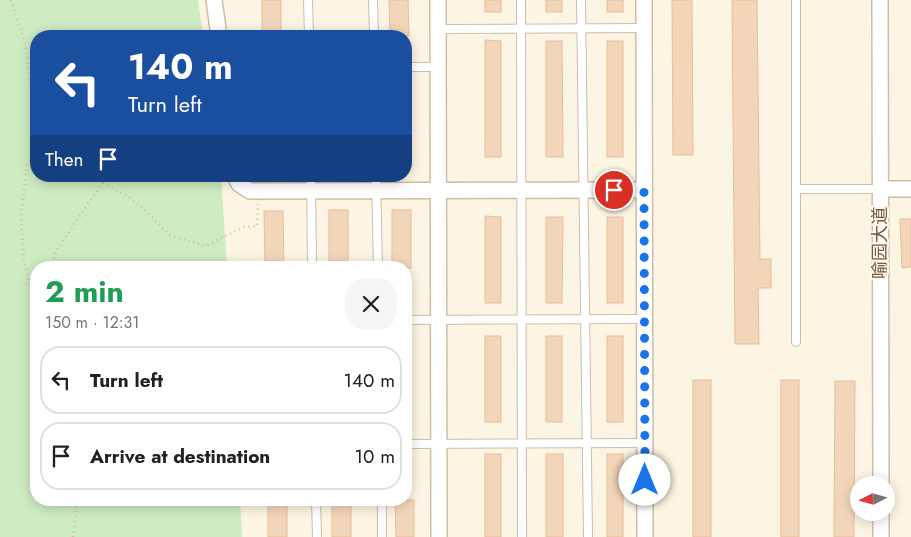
<!DOCTYPE html>
<html lang="en">
<head>
<meta charset="utf-8">
<style>
  body { margin:0; font-family:Jost,"Noto Sans SC",sans-serif; background:#f6f6f6; color:#202124; height:100vh; display:flex; flex-direction:column; font-size:19px; white-space:nowrap }
  * { box-sizing:border-box; margin:0 }
  p { font-size:16px; color:#757577 }
  .icon { flex:none; width:28px; height:28px; fill:none; stroke:currentColor; stroke-width:2; stroke-linecap:round; stroke-linejoin:round }
  .map { position:relative; flex:1; overflow:hidden }
  .side { position:absolute; left:30px; top:261px; width:382px; height:245px; display:flex; flex-direction:column; background:#fff; border-radius:20px; box-shadow:0 2px 12px #0003 }
  .side>* { flex:none }
  .hud { position:absolute; left:30px; top:30px; width:382px; height:152px; border-radius:20px; box-shadow:0 2px 12px #0003; background:#1a4fa0; color:#fff; overflow:hidden }
  .needle { width:32px; rotate:264deg }
  .buttons { position:absolute; left:850px; top:476px; display:grid; gap:10px }
  .buttons a { display:grid; place-items:center; width:45px; height:45px; border-radius:50%; background:#fff; box-shadow:0 2px 12px #0003; font-size:25px }
  .pin { position:absolute; display:grid; place-items:center; width:42px; height:42px; color:#fff; margin:-21px; border:2px solid #fff; border-radius:50%; box-shadow:0 1px 5px #0007 }
  .me { position:absolute; width:55px; margin:-28px; rotate:0deg; stroke-linejoin:round; filter:drop-shadow(0 0 4px #0008) }
  .turn { display:flex; align-items:center; gap:18px; height:105px; padding:0 15px; font-size:22px }
  .turn .icon { width:65px; height:65px; stroke-width:2.5 }
  .turn b { display:block; font-size:35px; line-height:42px }
  .then { display:flex; align-items:center; height:48px; padding:0 15px; background:#0003; gap:10px; font-size:19px }
  .round { display:grid; place-items:center; flex:none; width:52px; height:52px; border-radius:20px; background:#f6f6f6 }
  .head { display:flex; align-items:center; justify-content:space-between; height:85px; padding:0 15px }
  h1 { font-size:30px; font-weight:700; line-height:38px; color:#1e9e55 }
  ul { padding:0; list-style:none }
  li { display:flex; align-items:center; gap:15px; height:68px; margin:0 10px 8px; padding:0 5px; border:2px solid #e0e0e0; border-radius:20px }
  li div { flex:1 }
  li b { display:block; font-size:19px }
  li em { font-style:normal }
  .map>svg:first-child { display:block }
</style>
</head>
<body>
<div class="map">
<svg width="911" height="537" viewBox="0 0 911 537">
  <rect width="100%" height="100%" fill="#fdf5e3"/>
  <!-- green -->
  <path fill="#ceebc1" d="M 0,0 L 198,0 L 203,36 L 36,36 L 36,176 L 221,176 L 227,267 L 36,268 L 36,500 L 240,500 L 242,537 L 0,537 Z"/>
  <!-- building -->
  <g fill="#f3d6ba" stroke="#e6bd9a">
    <rect x="262" y="0" width="19" height="36"/>
    <path d="M 389,0 L 408,0 L 409,36 L 390,36 Z"/>
    <rect x="485" y="0" width="16" height="12"/>
    <rect x="546" y="0" width="16" height="12"/>
    <rect x="607" y="0" width="16" height="12"/>
    <path d="M 672,0 L 692,0 L 693,155 L 673,155 Z"/>
    <path d="M 732,0 L 757,0 L 760,259 L 771,259 L 771,288 L 758,288 L 759,344 L 735,344 Z"/>
    <path d="M 485,40 L 501,41 L 501,157 L 485,157 Z"/>
    <path d="M 546,41 L 562,41 L 563,157 L 546,157 Z"/>
    <rect x="607" y="41" width="16" height="116"/>
    <rect x="329" y="210" width="19" height="58"/>
    <rect x="392" y="210" width="19" height="58"/>
    <path d="M 264,211 L 283,211 L 284,268 L 265,268 Z"/>
    <path d="M 485,216 L 501,217 L 501,303 L 485,303 Z"/>
    <path d="M 546,217 L 563,217 L 562,303 L 546,303 Z"/>
    <rect x="607" y="217" width="16" height="86"/>
    <path d="M 900,219 L 911,219 L 911,267 L 902,268 Z"/>
    <rect x="485" y="336" width="16" height="86"/>
    <rect x="546" y="336" width="16" height="86"/>
    <rect x="607" y="336" width="16" height="86"/>
    <rect x="693" y="380" width="18" height="157"/>
    <rect x="781" y="380" width="18" height="157"/>
    <path d="M 835,381 L 855,381 L 854,537 L 834,537 Z"/>
    <rect x="485" y="454" width="16" height="83"/>
    <rect x="546" y="454" width="17" height="83"/>
    <rect x="607" y="454" width="16" height="83"/>
    <rect x="268" y="500" width="19" height="37"/>
    <rect x="332" y="500" width="19" height="37"/>
    <path d="M 395,500 L 414,500 L 414,537 L 396,537 Z"/>
  </g>
  <g fill="none" stroke-linecap="round" stroke-linejoin="round">
    <!-- lane casing -->
    <g stroke="#cebda9" stroke-width="10">
      <g id="lane">
        <path d="M 308,0 L 309,36"/>
        <path d="M 373,0 L 374,36"/>
        <path d="M 521,0 L 522,537"/>
        <path d="M 581,0 L 588,537"/>
        <path d="M 439,29 L 644,28"/>
        <path d="M 406,67 L 439,67"/>
        <path d="M 311,176 L 312,268"/>
        <path d="M 376,176 L 378,268"/>
        <path d="M 796,189 L 880,189"/>
        <path d="M 406,320 L 645,319"/>
        <path d="M 796,342 L 796,0"/>
        <path d="M 406,444 L 645,443"/>
        <path d="M 316,500 L 317,537"/>
        <path d="M 382,500 L 382,537"/>
      </g>
    </g>
    <!-- street casing -->
    <g stroke="#cebda9" stroke-width="18">
      <g id="street">
        <path d="M 214,0 L 219,36"/>
        <path d="M 438,0 L 439,537"/>
        <path d="M 644,0 L 645,537"/>
        <path d="M 880,0 L 881,485"/>
        <path d="M 235,176 L 239,184 L 250,191 L 644,190"/>
        <path d="M 880,189 L 911,189"/>
        <path d="M 881,512 L 881,537"/>
      </g>
    </g>
    <!-- path -->
    <g stroke="#d8b99d" stroke-width="2.5" stroke-dasharray="1 4" stroke-linecap="butt">
      <path d="M 11,0 L 25,43 L 31,88 L 31,131 L 36,148 L 27,165 L 21,217 L 24,260 L 32,294 L 36,299"/>
      <path d="M 103,183 L 129,197 L 145,210 L 170,235 L 205,246 L 244,227 L 257,226 L 258,204"/>
      <path d="M 50,268 L 56,251 L 107,176"/>
      <path d="M 36,308 L 33,319 L 36,328"/>
      <path d="M 73,537 L 77,500"/>
    </g>
    <!-- lane -->
    <use href="#lane" stroke="#fff" stroke-width="8"/>
    <!-- street -->
    <use href="#street" stroke="#fff" stroke-width="15"/>
  </g>
  <g fill="none" stroke-linecap="round" stroke-linejoin="round">
    <!-- route -->
    <path stroke="#1a73e8" stroke-width="9" stroke-dasharray="0 16.2" d="M 614,190 L 644,190 L 645,480"/>
  </g>
  <g text-anchor="middle" dominant-baseline="central" stroke-width="4" stroke-linejoin="round" paint-order="stroke">
    <!-- street labels -->
    <g font-size="18" fill="#755c48" stroke="#fff8ea">
      <text transform="translate(880 243) rotate(-90)">喻园大道</text>
    </g>
  </g>
</svg>
<div class="buttons">
<a><svg class="needle" viewBox="-14 -14 28 28"><path d="M0-13l5 13h-10z" fill="#e53935"/><path d="M0 13l5-13h-10z" fill="#757577"/></svg></a>
</div>
<div class="pin" style="left:614px;top:190px;background:#d93025"><svg class="icon" aria-label="arrive" viewBox="0 0 24 24"><path d="M6 21V4h12l-3 4 3 4H6"/></svg></div>
<svg class="me" style="left:645px;top:480px" viewBox="-20 -20 40 40"><circle r="19" fill="#fff"/><path d="M0-13L10 11 0 6-10 11z" fill="#1a73e8"/></svg>
<div class="hud">
<div class="turn"><svg class="icon" aria-label="left" viewBox="0 0 24 24"><path d="M17 20v-9H6M10 6l-5 5 5 5"/></svg><div><b>140 m</b>Turn left</div></div>
<div class="then">Then<svg class="icon" aria-label="arrive" viewBox="0 0 24 24"><path d="M6 21V4h12l-3 4 3 4H6"/></svg></div>
</div>
<section class="side">
<div class="head"><div><h1>2 min</h1><p>150 m · 12:31</p></div><a class="round"><svg class="icon" aria-label="close" viewBox="0 0 24 24"><path d="M6 6l12 12M18 6L6 18"/></svg></a></div>
<ul>
<li><svg class="icon" aria-label="left" viewBox="0 0 24 24"><path d="M17 20v-9H6M10 6l-5 5 5 5"/></svg><div><b>Turn left</b></div><em>140 m</em></li>
<li><svg class="icon" aria-label="arrive" viewBox="0 0 24 24"><path d="M6 21V4h12l-3 4 3 4H6"/></svg><div><b>Arrive at destination</b></div><em>10 m</em></li>
</ul>
</section>
</div>
</body>
</html>
